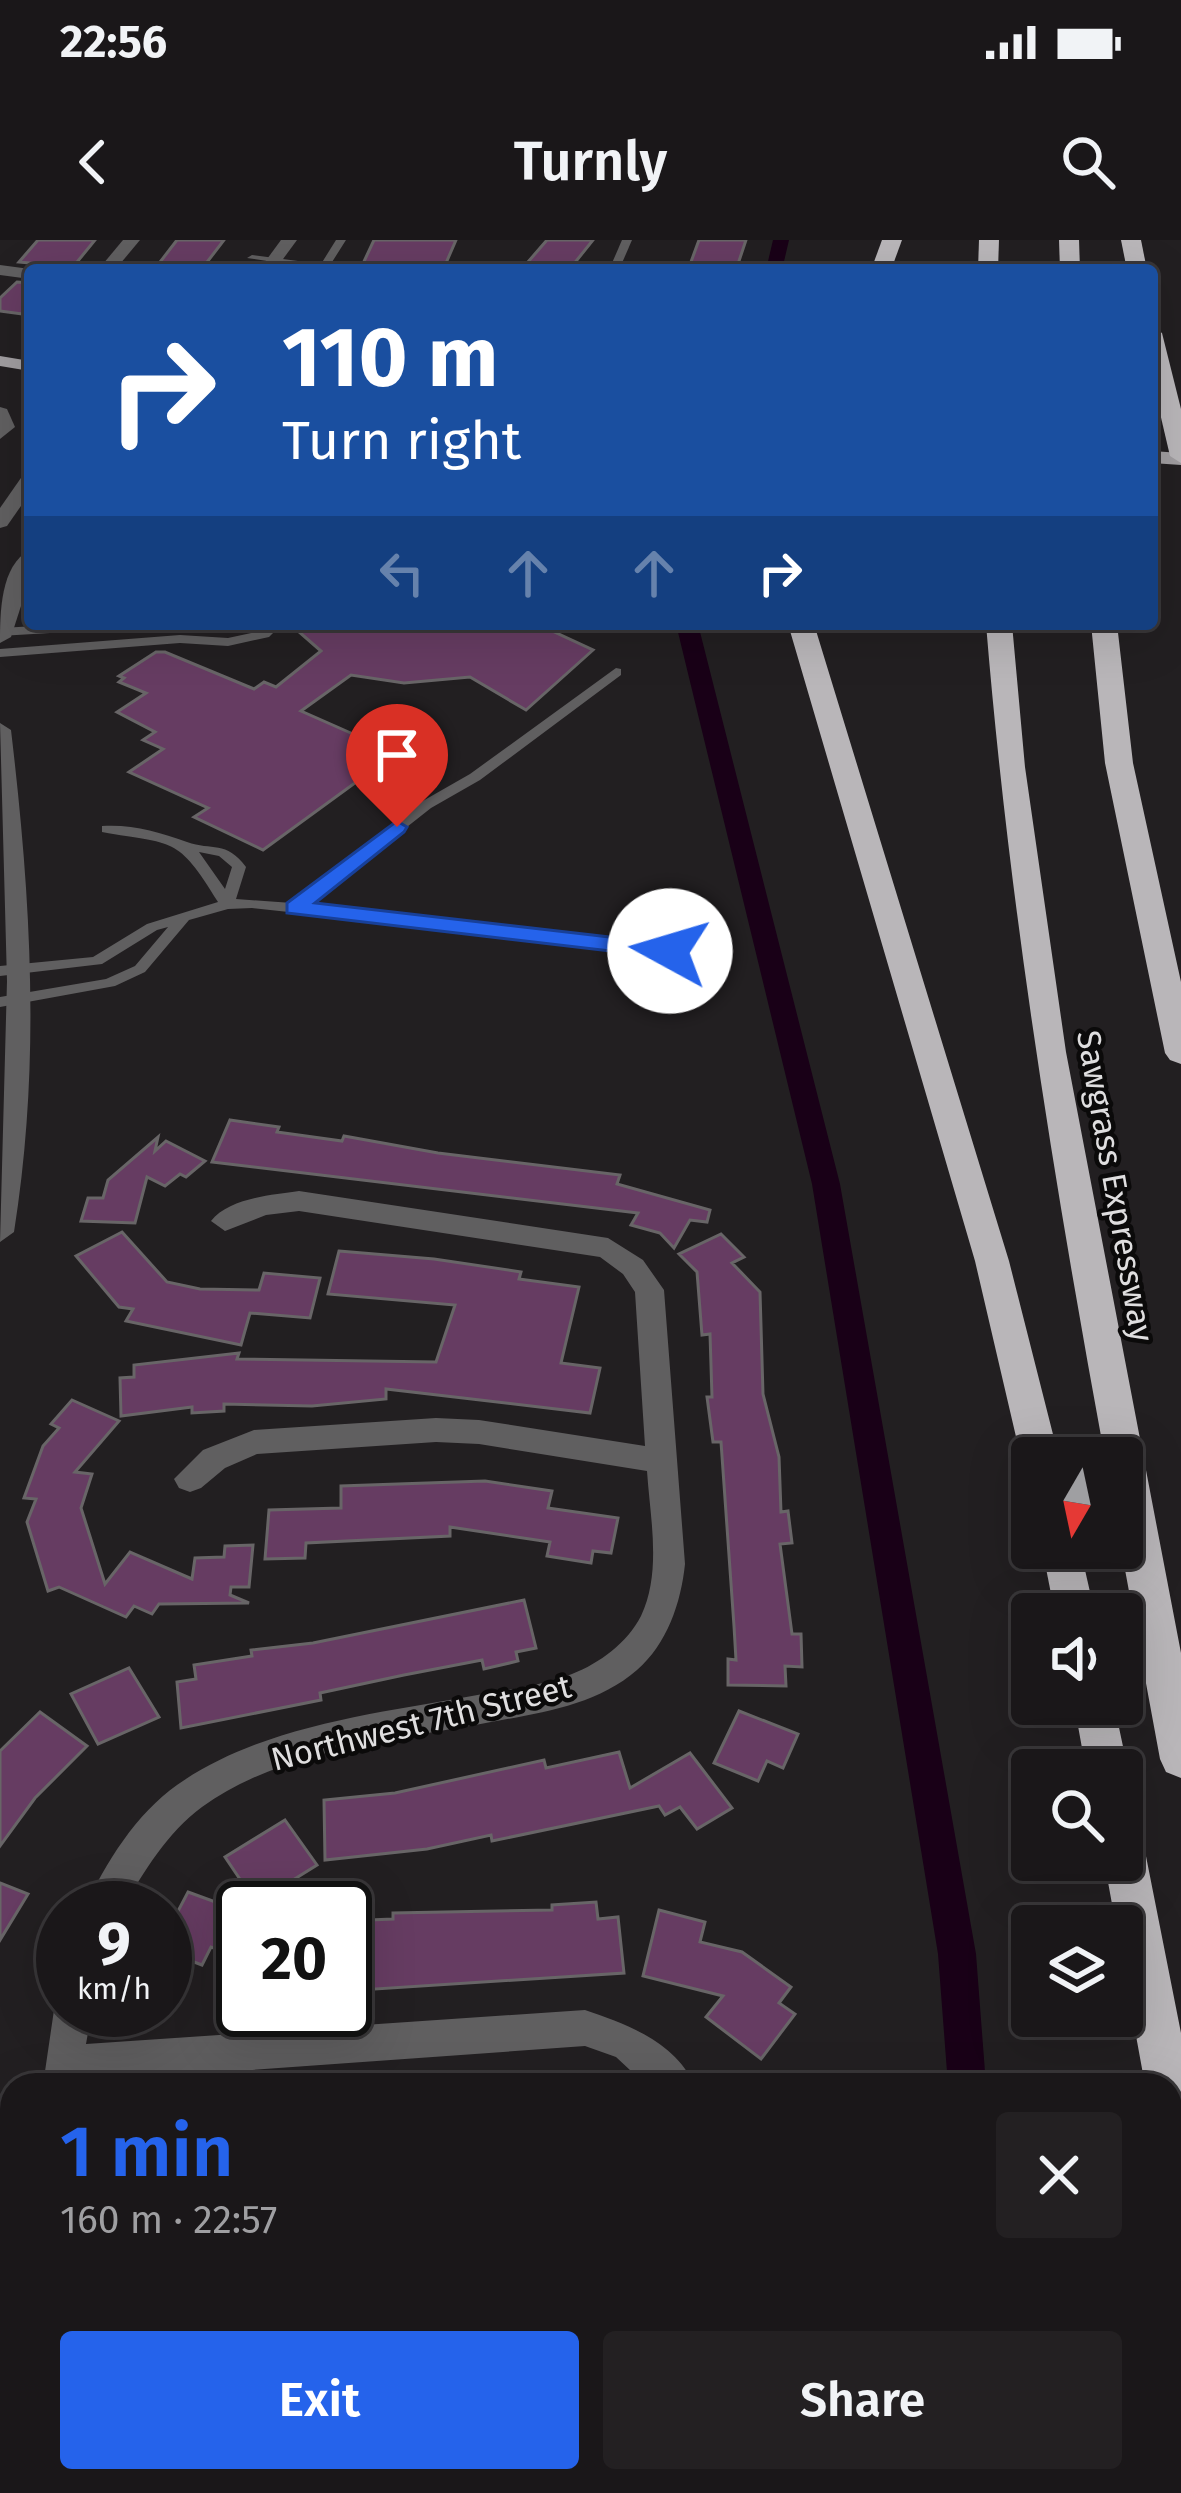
<!DOCTYPE html>
<html lang="en">
<head>
<meta charset="utf-8">
<style>
  body { margin:0; font-family:"Fira Sans",sans-serif; background:#232022; color:#f1f3f6; height:100vh; display:flex; flex-direction:column; font-size:45px; white-space:nowrap }
  * { box-sizing:border-box; margin:0 }
  p { font-size:39px; color:#9f9fa2 }
  .icon { flex:none; width:66px; height:66px; fill:none; stroke:currentColor; stroke-width:2; stroke-linecap:round; stroke-linejoin:round }
  .map { position:relative; flex:1; overflow:hidden }
  .side { position:absolute; left:0px; top:1833px; width:1182px; height:420px; display:flex; flex-direction:column; background:#1a1719; border-radius:36px 36px 0 0; box-shadow:0 12px 48px #0002,0 0 0 3px #383638 }
  .side>* { flex:none }
  .hud { position:absolute; left:24px; top:24px; width:1134px; height:366px; border-radius:12px; box-shadow:0 12px 48px #0002,0 0 0 3px #383638; background:#1a4fa0; color:#fff; overflow:hidden }
  .needle { width:78px; rotate:189deg }
  .buttons { position:absolute; left:1011px; top:1197px; display:grid; gap:24px }
  .buttons a { display:grid; place-items:center; width:132px; height:132px; border-radius:12px; background:#1a1719; box-shadow:0 12px 48px #0002,0 0 0 3px #383638; font-size:60px }
  .speed { position:absolute; left:36px; top:1641px; display:flex; gap:24px; font-size:60px; font-weight:700; text-align:center }
  .speed>* { display:grid; place-content:center; width:156px; height:156px; border-radius:50%; background:#1a1719; box-shadow:0 12px 48px #0002,0 0 0 3px #383638; line-height:1 }
  .speed small { font-size:30px; font-weight:400 }
  .speed .limit { border:6px solid #111; border-radius:18px; background:#fff; color:#111 }
  .pin { position:absolute; display:grid; place-items:center; width:102px; height:102px; color:#fff; margin:-123px -51px; border-radius:50% 50% 50% 0; rotate:-45deg; box-shadow:0 0 12px #0007 }
  .pin .icon { rotate:45deg }
  .me { position:absolute; width:132px; margin:-66px; rotate:276deg; stroke-linejoin:round; filter:drop-shadow(0 0 9px #0008) }
  .turn { display:flex; align-items:center; gap:42px; height:252px; padding:0 60px; font-size:54px }
  .turn .icon { width:156px; height:156px; stroke-width:2.5 }
  .turn b { display:block; font-size:84px; line-height:102px }
  .lanes { display:flex; align-items:center; height:114px; padding:0 60px; background:#0003; justify-content:center; gap:60px; direction:ltr }
  .lanes .off { opacity:.35 }
  .round { display:grid; place-items:center; flex:none; width:126px; height:126px; border-radius:12px; background:#232022 }
  .summary { display:flex; align-items:center; justify-content:space-between; height:204px; padding:0 60px }
  h1 { font-size:72px; font-weight:600; line-height:90px; color:#2563eb }
  .action { display:flex; gap:24px; margin-top:auto; padding:24px 60px }
  .action a { flex:1; height:138px; border-radius:12px; background:#2563eb; color:#fff; font-size:48px; font-weight:600; line-height:138px; text-align:center }
  .action a+a { background:#232022; color:#f1f3f6 }
  .status { display:flex; justify-content:space-between; align-items:center; height:84px; padding:0 60px; background:#1a1719; direction:ltr }
  .status svg { height:33px; fill:currentColor }
  header { display:flex; justify-content:space-between; align-items:center; height:156px; padding:0 60px; background:#1a1719; font-size:54px; font-weight:600 }
  .map>svg:first-child { display:block }
</style>
</head>
<body>
<div class="status"><b>22:56</b><svg viewBox="0 0 49 12"><path d="M0 12V9h3v3zM5 12V6h3v6zM10 12V3h3v9zM15 12V0h3v12zM26 1h20v11H26zM47 4h2v5h-2z"/></svg></div>
<header><svg class="icon" aria-label="back" viewBox="0 0 24 24"><path d="M15 5l-7 7 7 7"/></svg>Turnly<svg class="icon" aria-label="search" viewBox="0 0 24 24"><circle cx="10" cy="10" r="6"/><path d="M15 15l6 6"/></svg></header>
<div class="map">
<svg width="1181" height="2253" viewBox="0 0 1181 2253">
  <rect width="100%" height="100%" fill="#221f21"/>
  <g fill="none" stroke-linecap="round" stroke-linejoin="round">
    <!-- canal -->
    <g fill="#190017" fill-rule="evenodd">
      <path d="M 773,0 L 789,0 L 782,30 L 766,30 Z"/>
      <path d="M 676,384 L 698,384 L 840,944 L 976,1714 L 986,1845 L 948,1845 L 938,1714 L 812,944 Z"/>
      <path d="M 976,2241 L 1020,2241 L 1021,2253 L 977,2253 Z"/>
    </g>
  </g>
  <!-- building -->
  <g fill="#663c62" stroke="#686567" stroke-width="3">
    <path d="M 38,0 L 95,0 L 73,27 L 19,22 Z"/>
    <path d="M 177,0 L 224,0 L 201,30 L 157,26 Z"/>
    <path d="M 374,0 L 456,0 L 443,30 L 360,30 Z"/>
    <path d="M 547,0 L 593,0 L 569,30 L 521,30 Z"/>
    <path d="M 699,0 L 746,0 L 736,30 L 688,30 Z"/>
    <path d="M 17,42 L 30,43 L 30,75 L 0,71 L 0,58 Z"/>
    <path d="M 290,384 L 537,384 L 593,410 L 526,470 L 470,437 L 404,443 L 351,435 L 301,471 L 396,513 L 263,610 L 194,577 L 208,568 L 129,532 L 163,509 L 143,500 L 155,492 L 117,472 L 146,453 L 119,442 L 124,438 L 119,436 L 156,412 L 165,412 L 254,449 L 264,442 L 276,447 L 321,411 Z"/>
    <path d="M 230,880 L 279,887 L 277,892 L 342,901 L 344,896 L 438,913 L 620,935 L 617,944 L 710,970 L 707,982 L 690,980 L 674,1008 L 660,993 L 631,985 L 638,973 L 212,922 Z"/>
    <path d="M 158,897 L 155,911 L 166,901 L 205,921 L 186,937 L 180,934 L 165,946 L 147,937 L 135,983 L 81,981 L 88,958 L 103,958 L 108,940 Z"/>
    <path d="M 122,992 L 167,1042 L 200,1049 L 259,1050 L 264,1033 L 320,1038 L 310,1078 L 250,1073 L 241,1105 L 126,1081 L 133,1069 L 119,1067 L 76,1016 Z"/>
    <path d="M 721,994 L 744,1017 L 732,1023 L 760,1052 L 763,1154 L 779,1217 L 781,1272 L 788,1271 L 792,1303 L 780,1304 L 792,1394 L 801,1394 L 802,1427 L 785,1426 L 786,1446 L 728,1445 L 728,1419 L 736,1420 L 734,1386 L 721,1202 L 713,1202 L 707,1157 L 712,1157 L 710,1094 L 702,1095 L 697,1032 L 679,1014 Z"/>
    <path d="M 339,1011 L 434,1019 L 521,1032 L 519,1039 L 579,1047 L 561,1123 L 600,1128 L 590,1173 L 386,1149 L 386,1159 L 312,1166 L 224,1164 L 224,1171 L 192,1173 L 192,1167 L 121,1176 L 120,1138 L 134,1137 L 134,1125 L 239,1113 L 237,1119 L 436,1122 L 455,1065 L 328,1054 Z"/>
    <path d="M 72,1160 L 119,1181 L 75,1232 L 92,1234 L 81,1268 L 105,1344 L 130,1312 L 192,1339 L 195,1318 L 224,1317 L 225,1306 L 253,1305 L 249,1347 L 231,1347 L 230,1355 L 249,1363 L 159,1364 L 152,1374 L 134,1366 L 126,1377 L 59,1347 L 48,1351 L 27,1282 L 36,1259 L 24,1258 L 43,1206 L 59,1188 L 51,1184 Z"/>
    <path d="M 485,1241 L 552,1251 L 548,1268 L 618,1278 L 611,1313 L 593,1311 L 591,1323 L 547,1316 L 550,1302 L 450,1287 L 450,1296 L 306,1303 L 305,1318 L 265,1319 L 269,1270 L 341,1268 L 341,1246 Z"/>
    <path d="M 524,1360 L 536,1408 L 516,1412 L 518,1421 L 484,1429 L 482,1420 L 404,1435 L 320,1453 L 321,1460 L 181,1488 L 177,1442 L 196,1439 L 194,1425 L 252,1416 L 251,1410 L 313,1403 Z"/>
    <path d="M 129,1428 L 159,1477 L 98,1504 L 71,1454 Z"/>
    <path d="M 739,1471 L 798,1494 L 783,1528 L 767,1521 L 758,1541 L 714,1523 Z"/>
    <path d="M 40,1472 L 87,1506 L 35,1558 L 0,1606 L 0,1511 Z"/>
    <path d="M 619,1512 L 630,1548 L 690,1513 L 732,1568 L 697,1589 L 680,1567 L 665,1575 L 659,1566 L 492,1601 L 491,1595 L 427,1609 L 325,1620 L 324,1560 L 395,1553 L 544,1520 L 546,1528 Z"/>
    <path d="M 285,1580 L 317,1625 L 256,1663 L 225,1617 Z"/>
    <path d="M 0,1643 L 28,1654 L 0,1700 Z"/>
    <path d="M 188,1652 L 243,1672 L 243,1692 L 231,1714 L 211,1707 L 202,1725 L 165,1711 L 165,1672 L 176,1675 Z"/>
    <path d="M 596,1662 L 598,1679 L 618,1677 L 624,1733 L 345,1751 L 345,1681 L 393,1679 L 393,1673 L 552,1670 L 552,1665 Z"/>
    <path d="M 659,1670 L 705,1682 L 700,1702 L 742,1712 L 791,1747 L 779,1763 L 795,1774 L 761,1819 L 706,1777 L 723,1756 L 643,1736 Z"/>
  </g>
  <g fill="none" stroke-linecap="round" stroke-linejoin="round">
    <!-- service -->
    <g fill="#605f60" fill-rule="evenodd">
      <path d="M 336,0 L 346,0 L 327,30 L 247,18 L 252,15 L 321,24 Z"/>
      <path d="M 622,0 L 632,0 L 619,30 L 609,30 Z"/>
      <path d="M 70,384 L 139,384 L 133,388 L 0,396 L 1,388 Z"/>
      <path d="M 269,384 L 282,384 L 269,397 L 228,406 L 180,403 L 0,417 L 0,409 L 180,395 L 228,398 L 261,391 Z"/>
      <path d="M 616,428 L 621,429 L 621,435 L 480,540 L 431,568 L 308,665 L 670,706 L 675,708 L 675,714 L 252,668 L 228,669 L 189,680 L 145,732 L 115,746 L 0,767 L 0,757 L 106,739 L 135,726 L 168,687 L 157,690 L 102,724 L 0,736 L 0,726 L 93,717 L 147,684 L 218,662 C 177,595 174,605 102,592 L 102,586 C 132,584 159,592 187,602 C 212,611 226,600 246,627 L 236,659 L 292,663 L 421,562 L 470,534 ZM 199,612 L 219,616 L 232,627 L 225,649 Z"/>
      <path d="M 177,2241 L 203,2241 L 205,2253 L 179,2253 Z"/>
    </g>
    <!-- minor -->
    <g fill="#605f60" fill-rule="evenodd">
      <path d="M 123,0 L 140,0 L 115,30 L 98,30 Z"/>
      <path d="M 281,0 L 297,0 L 275,30 L 259,30 Z"/>
      <path d="M 0,25 L 30,29 L 34,30 L 30,30 L 30,39 L 0,35 Z"/>
      <path d="M 0,167 L 7,169 L 15,187 L 0,199 Z"/>
      <path d="M 299,951 L 608,998 L 643,1020 L 664,1050 L 685,1324 C 681,1363 667,1404 637,1430 C 597,1465 541,1473 491,1482 C 396,1500 282,1509 202,1567 C 167,1593 144,1631 123,1668 L 85,1668 C 105,1623 137,1573 177,1545 C 264,1484 382,1473 483,1454 C 513,1449 544,1445 572,1434 C 600,1423 627,1403 641,1376 C 662,1332 650,1277 647,1231 L 479,1204 L 436,1202 L 257,1214 L 225,1228 L 201,1248 L 190,1252 L 179,1248 L 174,1239 L 203,1210 L 254,1190 L 436,1178 L 479,1180 L 645,1206 L 635,1052 L 623,1034 L 600,1017 L 299,971 L 266,975 L 225,991 L 211,981 C 229,958 271,955 299,951 Z"/>
      <path d="M 63,1756 L 63,1770 L 92,1770 L 86,1804 L 585,1770 C 626,1784 676,1802 694,1845 L 646,1845 L 616,1817 L 585,1806 L 43,1845 L 54,1770 Z"/>
      <path d="M 12,2225 L 12,2241 L 47,2241 L 47,2253 L 3,2253 Z"/>
      <path d="M 683,2241 L 727,2241 L 724,2253 L 680,2253 Z"/>
    </g>
    <!-- tertiary -->
    <g fill="#605f60" fill-rule="evenodd">
      <path d="M 30,233 L 30,253 L 7,286 L 0,288 L 0,268 L 23,235 Z"/>
      <path d="M 30,310 L 30,338 L 11,397 L 0,403 C 0,374 0,325 30,310 Z"/>
      <path d="M 0,483 L 11,490 C 31,659 41,823 14,992 L 0,1002 L 7,741 Z"/>
    </g>
    <!-- primary -->
    <g fill="#a09da0" fill-rule="evenodd">
      <path d="M 0,116 L 30,121 L 30,131 L 0,126 Z"/>
      <path d="M 1152,211 L 1181,213 L 1181,225 L 1152,223 Z"/>
    </g>
    <!-- motorway -->
    <g fill="#b9b6b9" fill-rule="evenodd">
      <path d="M 882,0 L 902,0 L 891,30 L 871,30 Z"/>
      <path d="M 979,0 L 999,0 L 998,30 L 978,30 Z"/>
      <path d="M 1059,0 L 1079,0 L 1080,30 L 1060,30 Z"/>
      <path d="M 1121,0 L 1141,0 L 1147,30 L 1127,30 Z"/>
      <path d="M 1152,87 L 1162,93 L 1181,169 L 1181,223 L 1170,216 L 1152,139 Z"/>
      <path d="M 788,384 L 814,384 L 1009,1021 L 1059,1218 L 1032,1218 L 1032,1230 L 1021,1218 L 975,1021 Z"/>
      <path d="M 986,384 L 1012,384 L 1025,527 L 1066,812 L 1181,1413 L 1181,1538 L 1166,1532 L 1160,1519 L 1121,1308 L 1122,1218 L 1105,1218 C 1054,941 1009,665 986,384 Z"/>
      <path d="M 1091,384 L 1117,384 L 1133,523 L 1181,742 L 1181,824 L 1170,820 L 1165,813 L 1105,523 Z"/>
      <path d="M 1042,1308 L 1080,1308 L 1095,1374 L 1055,1374 Z"/>
      <path d="M 1074,1464 L 1114,1464 L 1128,1530 L 1122,1543 L 1122,1530 L 1086,1530 Z"/>
      <path d="M 1122,1581 L 1137,1587 L 1143,1601 L 1181,1793 L 1181,1939 L 1170,1934 L 1170,1845 L 1145,1845 L 1122,1719 L 1122,1686 L 1116,1686 L 1104,1620 L 1122,1620 Z"/>
    </g>
  </g>
  <!-- route -->
  <path fill="#2563eb" stroke="#184099" stroke-width="3" d="M 397,581 L 407,587 L 404,592 L 315,663 L 670,704 L 681,711 L 670,718 L 287,673 L 287,663 Z"/>
  <g text-anchor="middle" dominant-baseline="central" stroke-width="9" stroke-linejoin="round" paint-order="stroke">
    <!-- street labels -->
    <g font-size="33" fill="#dfdedf" stroke="#0b0a0a">
      <text transform="translate(1115 946) rotate(80)">Sawgrass Expressway</text>
      <text transform="translate(421 1483) rotate(-14)">Northwest 7th Street</text>
    </g>
  </g>
</svg>
<div class="buttons">
<a><svg class="needle" viewBox="-14 -14 28 28"><path d="M0-13l5 13h-10z" fill="#e53935"/><path d="M0 13l5-13h-10z" fill="#9f9fa2"/></svg></a>
<a><svg class="icon" aria-label="sound" viewBox="0 0 24 24"><path d="M4 9h4l5-4v14l-5-4H4zM17 9q2 3 0 6"/></svg></a>
<a><svg class="icon" aria-label="search" viewBox="0 0 24 24"><circle cx="10" cy="10" r="6"/><path d="M15 15l6 6"/></svg></a>
<a><svg class="icon" aria-label="layers" viewBox="0 0 24 24"><path d="M12 4l9 5-9 5-9-5zM3 14l9 5 9-5"/></svg></a>
</div>
<div class="speed"><div>9<small>km/h</small></div><div class="limit">20</div></div>
<div class="pin" style="left:397px;top:587px;background:#d93025"><svg class="icon" aria-label="arrive" viewBox="0 0 24 24"><path d="M6 21V4h12l-3 4 3 4H6"/></svg></div>
<svg class="me" style="left:670px;top:711px" viewBox="-20 -20 40 40"><circle r="19" fill="#fff"/><path d="M0-13L10 11 0 6-10 11z" fill="#2563eb"/></svg>
<div class="hud">
<div class="turn"><svg class="icon" aria-label="right" viewBox="0 0 24 24"><path d="M7 20v-9h11M14 6l5 5-5 5"/></svg><div><b>110 m</b>Turn right</div></div>
<div class="lanes"><svg class="icon off" aria-label="left" viewBox="0 0 24 24"><path d="M17 20v-9H6M10 6l-5 5 5 5"/></svg><svg class="icon off" aria-label="ahead" viewBox="0 0 24 24"><path d="M12 20V5M6 11l6-6 6 6"/></svg><svg class="icon off" aria-label="ahead" viewBox="0 0 24 24"><path d="M12 20V5M6 11l6-6 6 6"/></svg><svg class="icon" aria-label="right" viewBox="0 0 24 24"><path d="M7 20v-9h11M14 6l5 5-5 5"/></svg></div>
</div>
<section class="side">
<div class="summary"><div><h1>1 min</h1><p>160 m · 22:57</p></div><a class="round"><svg class="icon" aria-label="close" viewBox="0 0 24 24"><path d="M6 6l12 12M18 6L6 18"/></svg></a></div>
<div class="action"><a>Exit</a><a>Share</a></div>
</section>
</div>
</body>
</html>
